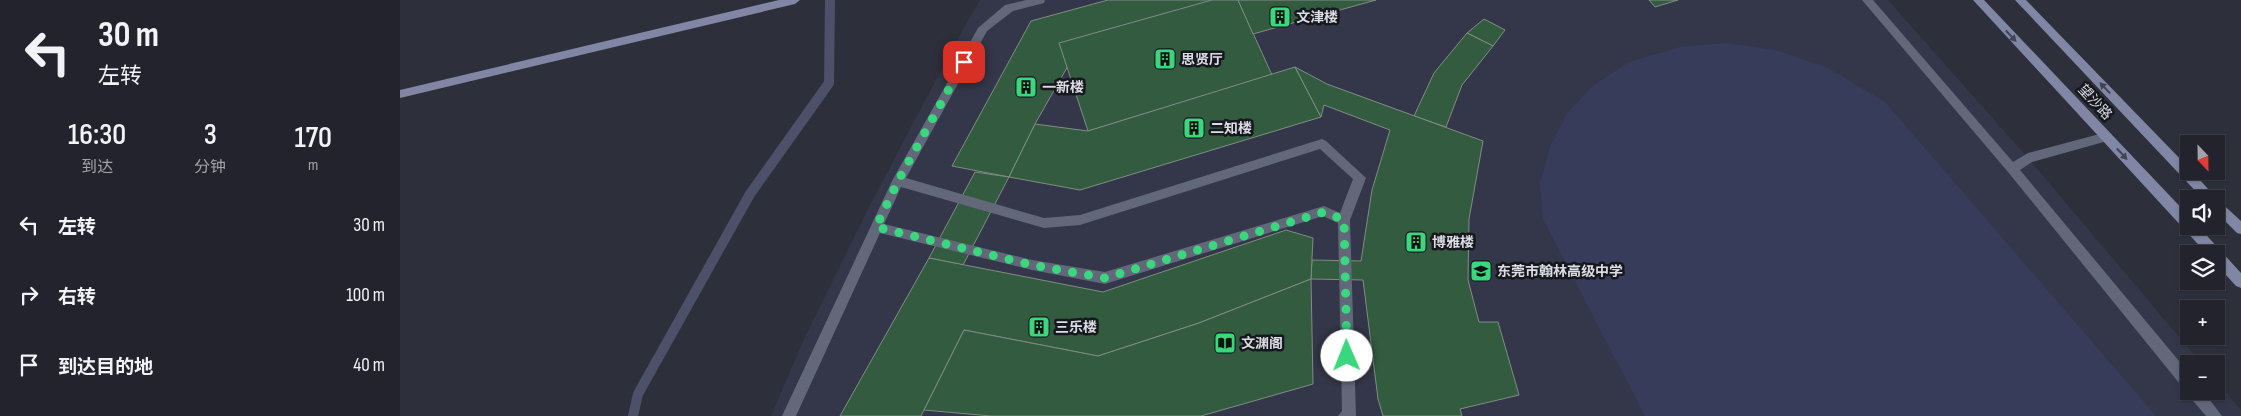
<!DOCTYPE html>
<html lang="zh">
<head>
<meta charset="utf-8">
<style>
  body { margin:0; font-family:"Sofia Sans Condensed","Noto Sans SC",sans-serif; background:#2e2f38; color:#f1f3f6; height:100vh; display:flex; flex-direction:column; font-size:19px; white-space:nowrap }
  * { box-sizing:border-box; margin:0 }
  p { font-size:16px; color:#a2a4a9 }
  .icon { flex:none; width:28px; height:28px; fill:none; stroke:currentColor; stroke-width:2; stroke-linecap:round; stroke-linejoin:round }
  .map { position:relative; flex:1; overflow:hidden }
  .side { display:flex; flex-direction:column; background:#22232c; width:400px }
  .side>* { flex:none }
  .top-card { background:#22232c; color:#f1f3f6; overflow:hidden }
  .needle { width:32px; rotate:158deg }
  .fabs { position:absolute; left:1780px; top:135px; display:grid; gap:10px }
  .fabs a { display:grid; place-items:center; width:45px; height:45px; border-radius:0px; background:#22232c; box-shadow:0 1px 4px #0004,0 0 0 1px #3f4048; font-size:25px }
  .pin { position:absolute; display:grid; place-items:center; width:42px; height:42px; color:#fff; margin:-21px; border-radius:10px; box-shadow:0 2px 8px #0006 }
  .me { position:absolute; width:55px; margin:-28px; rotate:359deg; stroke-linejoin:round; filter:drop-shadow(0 0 4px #0008) }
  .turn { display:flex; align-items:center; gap:18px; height:105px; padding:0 15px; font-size:22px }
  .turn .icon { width:65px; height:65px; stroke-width:2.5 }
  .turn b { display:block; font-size:35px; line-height:42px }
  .eta { display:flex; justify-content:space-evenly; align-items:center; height:85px; text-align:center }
  .eta b { font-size:30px; font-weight:600; line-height:35px }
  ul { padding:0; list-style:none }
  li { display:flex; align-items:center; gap:15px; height:70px; padding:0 15px }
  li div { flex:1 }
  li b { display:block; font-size:19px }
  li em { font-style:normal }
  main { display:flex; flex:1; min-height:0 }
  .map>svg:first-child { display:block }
</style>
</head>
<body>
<main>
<section class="side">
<div class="top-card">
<div class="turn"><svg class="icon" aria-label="left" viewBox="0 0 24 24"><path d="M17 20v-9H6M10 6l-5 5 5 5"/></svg><div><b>30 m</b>左转</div></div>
</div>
<div class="eta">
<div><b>16:30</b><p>到达</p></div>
<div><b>3</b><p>分钟</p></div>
<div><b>170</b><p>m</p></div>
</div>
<ul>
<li><svg class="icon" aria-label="left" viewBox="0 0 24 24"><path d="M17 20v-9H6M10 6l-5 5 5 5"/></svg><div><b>左转</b></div><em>30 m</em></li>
<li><svg class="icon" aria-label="right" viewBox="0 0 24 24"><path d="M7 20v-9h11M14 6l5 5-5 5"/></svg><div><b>右转</b></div><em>100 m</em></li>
<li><svg class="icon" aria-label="arrive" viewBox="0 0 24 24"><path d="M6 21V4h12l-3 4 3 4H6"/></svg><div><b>到达目的地</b></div><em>40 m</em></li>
</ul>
</section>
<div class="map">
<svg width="1841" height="416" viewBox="0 0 1841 416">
  <rect width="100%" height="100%" fill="#2d2f3b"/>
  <!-- built -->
  <path fill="#343749" d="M 580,0 L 1488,0 L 1628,158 L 1802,364 L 1789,364 L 1789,391 L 1816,391 L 1816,381 L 1841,410 L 1841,416 L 371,416 L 404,339 L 471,203 L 563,29 Z"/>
  <!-- green -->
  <path fill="#373c5b" d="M 1326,43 L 1376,50 L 1428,68 L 1485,102 L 1756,416 L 1245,416 L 1143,219 L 1140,183 L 1150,147 L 1168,112 L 1194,85 L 1229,62 L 1280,47 Z"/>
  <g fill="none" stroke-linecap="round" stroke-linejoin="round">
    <!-- stream -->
    <path stroke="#4d5069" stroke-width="10" d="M 233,416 L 238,394 L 350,194 L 429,83 L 430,0"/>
  </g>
  <!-- building -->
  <g fill="#335b40" stroke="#7f8d83">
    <path d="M 708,0 L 821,0 L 824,8 L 677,50 L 635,124 L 609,177 L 552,166 L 631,21 Z"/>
    <path d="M 812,0 L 838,0 L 872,75 L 688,131 L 659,43 Z"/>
    <path d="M 838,0 L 976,0 L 853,34 Z"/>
    <path d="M 1249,0 L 1278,0 L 1255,7 Z"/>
    <path d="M 1084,19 L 1105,30 L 1093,46 L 1067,33 Z"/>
    <path d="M 1067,33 L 1093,46 L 1062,85 L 1046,127 L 1014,116 L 1034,73 Z"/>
    <path d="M 895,67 L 921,117 L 680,190 L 609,177 L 635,124 L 688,131 Z"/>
    <path d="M 895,67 L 927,84 L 1083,141 L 1069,219 L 1068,280 L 1079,322 L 1098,322 L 1119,395 L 1060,409 L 1062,416 L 983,416 L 978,399 L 963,280 L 911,279 L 912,260 L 961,261 L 972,190 L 990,130 L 924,105 L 921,117 Z"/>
    <path d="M 575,172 L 609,177 L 563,265 L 529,258 Z"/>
    <path d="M 886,230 L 913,238 L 911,279 L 799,323 L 698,356 L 564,330 L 521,416 L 440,416 L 529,258 L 703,292 Z"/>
    <path d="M 911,279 L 913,384 L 801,416 L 591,416 L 524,410 L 564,330 L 698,356 L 799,323 Z"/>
  </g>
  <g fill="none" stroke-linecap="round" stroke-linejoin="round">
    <!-- street -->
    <g fill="#63677a" fill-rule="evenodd">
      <path d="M 626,0 L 645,0 L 644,3 L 613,11 L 587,31 L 506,178 L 644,218 L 680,215 L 922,139 L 926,141 L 966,178 L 950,220 L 956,416 L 938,416 L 942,411 L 938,223 L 923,216 L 705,284 L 632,270 L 480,233 L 396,416 L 382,416 L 492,181 L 578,28 L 605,5 ZM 920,149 L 953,179 L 940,213 L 924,206 L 705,272 L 632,260 L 484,224 L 501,187 L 644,228 L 680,225 Z"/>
      <path d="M 1462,0 L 1473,0 L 1613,162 L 1628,153 L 1707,132 L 1711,134 L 1713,137 L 1711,140 L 1632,162 L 1620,170 L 1789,373 L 1789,391 L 1803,391 L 1822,416 L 1806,416 L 1789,396 L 1787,390 L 1784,389 L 1608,172 Z"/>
    </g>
    <!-- secondary -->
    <g fill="#8086a3" fill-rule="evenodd">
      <path d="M 379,0 L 400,0 L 395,4 L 0,98 L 0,90 Z"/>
      <path d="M 1573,0 L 1584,0 L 1789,216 L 1789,226 L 1798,226 L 1841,273 L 1841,288 L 1836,286 L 1816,264 L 1816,254 L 1807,254 Z"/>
      <path d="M 1615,0 L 1626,0 L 1789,168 L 1789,171 L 1792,171 L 1817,199 L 1841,221 L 1841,234 L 1837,233 L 1816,212 L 1816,199 L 1803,199 Z"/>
    </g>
  </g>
  <!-- one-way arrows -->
  <defs><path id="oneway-solid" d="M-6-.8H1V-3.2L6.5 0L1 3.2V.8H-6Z" transform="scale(1.25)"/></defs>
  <g fill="#404453">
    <use href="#oneway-solid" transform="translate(1611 36) rotate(47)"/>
    <use href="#oneway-solid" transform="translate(1705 88) rotate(-134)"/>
    <use href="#oneway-solid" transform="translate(1722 154) rotate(47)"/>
  </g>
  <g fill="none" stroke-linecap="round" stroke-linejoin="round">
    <!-- route -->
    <path stroke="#3ad77f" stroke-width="9" stroke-dasharray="0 16.2" d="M 564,62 L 498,181 L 476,227 L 632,265 L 705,278 L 924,212 L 944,220 L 947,356"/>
  </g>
  <!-- icons -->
  <defs>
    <g id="building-square" transform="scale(1.125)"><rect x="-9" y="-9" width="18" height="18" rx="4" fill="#3ad77f" stroke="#16181d"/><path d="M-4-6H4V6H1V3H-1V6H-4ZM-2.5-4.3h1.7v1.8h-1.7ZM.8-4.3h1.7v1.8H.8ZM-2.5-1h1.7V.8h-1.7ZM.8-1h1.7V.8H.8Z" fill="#111"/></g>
    <g id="school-square" transform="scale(1.125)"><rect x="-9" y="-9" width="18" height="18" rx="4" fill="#3ad77f" stroke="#16181d"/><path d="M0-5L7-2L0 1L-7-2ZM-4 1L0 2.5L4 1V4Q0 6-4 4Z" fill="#111"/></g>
    <g id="library-square" transform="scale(1.125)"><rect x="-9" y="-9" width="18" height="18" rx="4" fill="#3ad77f" stroke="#16181d"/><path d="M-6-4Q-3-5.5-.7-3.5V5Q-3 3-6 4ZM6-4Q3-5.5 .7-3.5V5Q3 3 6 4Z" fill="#111"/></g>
  </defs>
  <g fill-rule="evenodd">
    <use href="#building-square" x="880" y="17"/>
    <use href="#building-square" x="765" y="59"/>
    <use href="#building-square" x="626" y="87"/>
    <use href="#building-square" x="794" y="128"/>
    <use href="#building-square" x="1016" y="242"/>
    <use href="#school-square" x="1081" y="271"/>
    <use href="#building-square" x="639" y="327"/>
    <use href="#library-square" x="825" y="343"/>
  </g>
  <g text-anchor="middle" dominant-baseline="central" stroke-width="5" stroke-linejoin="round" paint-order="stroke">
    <!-- poi labels -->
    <g font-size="14" font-weight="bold" fill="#dbdde5" stroke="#16181d" text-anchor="start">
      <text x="896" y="17">文津楼</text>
      <text x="781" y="59">思贤厅</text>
      <text x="642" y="87">一新楼</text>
      <text x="810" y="128">二知楼</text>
      <text x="1032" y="242">博雅楼</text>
      <text x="1097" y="271">东莞市翰林高级中学</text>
      <text x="655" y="327">三乐楼</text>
      <text x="841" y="343">文渊阁</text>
    </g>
    <!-- street labels -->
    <g font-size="14" fill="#dbdde5" stroke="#16181d">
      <text transform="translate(1695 102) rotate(47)">望沙路</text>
    </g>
  </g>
</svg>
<div class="fabs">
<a><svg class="needle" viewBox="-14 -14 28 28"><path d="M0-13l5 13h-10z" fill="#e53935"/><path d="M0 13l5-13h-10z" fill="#a2a4a9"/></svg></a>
<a><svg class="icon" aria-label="sound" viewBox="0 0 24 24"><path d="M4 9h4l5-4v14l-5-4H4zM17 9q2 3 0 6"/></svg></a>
<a><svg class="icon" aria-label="layers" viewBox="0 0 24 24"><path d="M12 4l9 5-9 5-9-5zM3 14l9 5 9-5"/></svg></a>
<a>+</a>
<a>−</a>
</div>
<div class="pin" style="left:564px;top:62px;background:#d93025"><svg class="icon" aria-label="arrive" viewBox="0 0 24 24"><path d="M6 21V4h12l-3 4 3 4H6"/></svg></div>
<svg class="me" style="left:947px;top:356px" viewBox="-20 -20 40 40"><circle r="19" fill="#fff"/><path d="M0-13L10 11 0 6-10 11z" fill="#3ad77f"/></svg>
</div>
</main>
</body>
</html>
